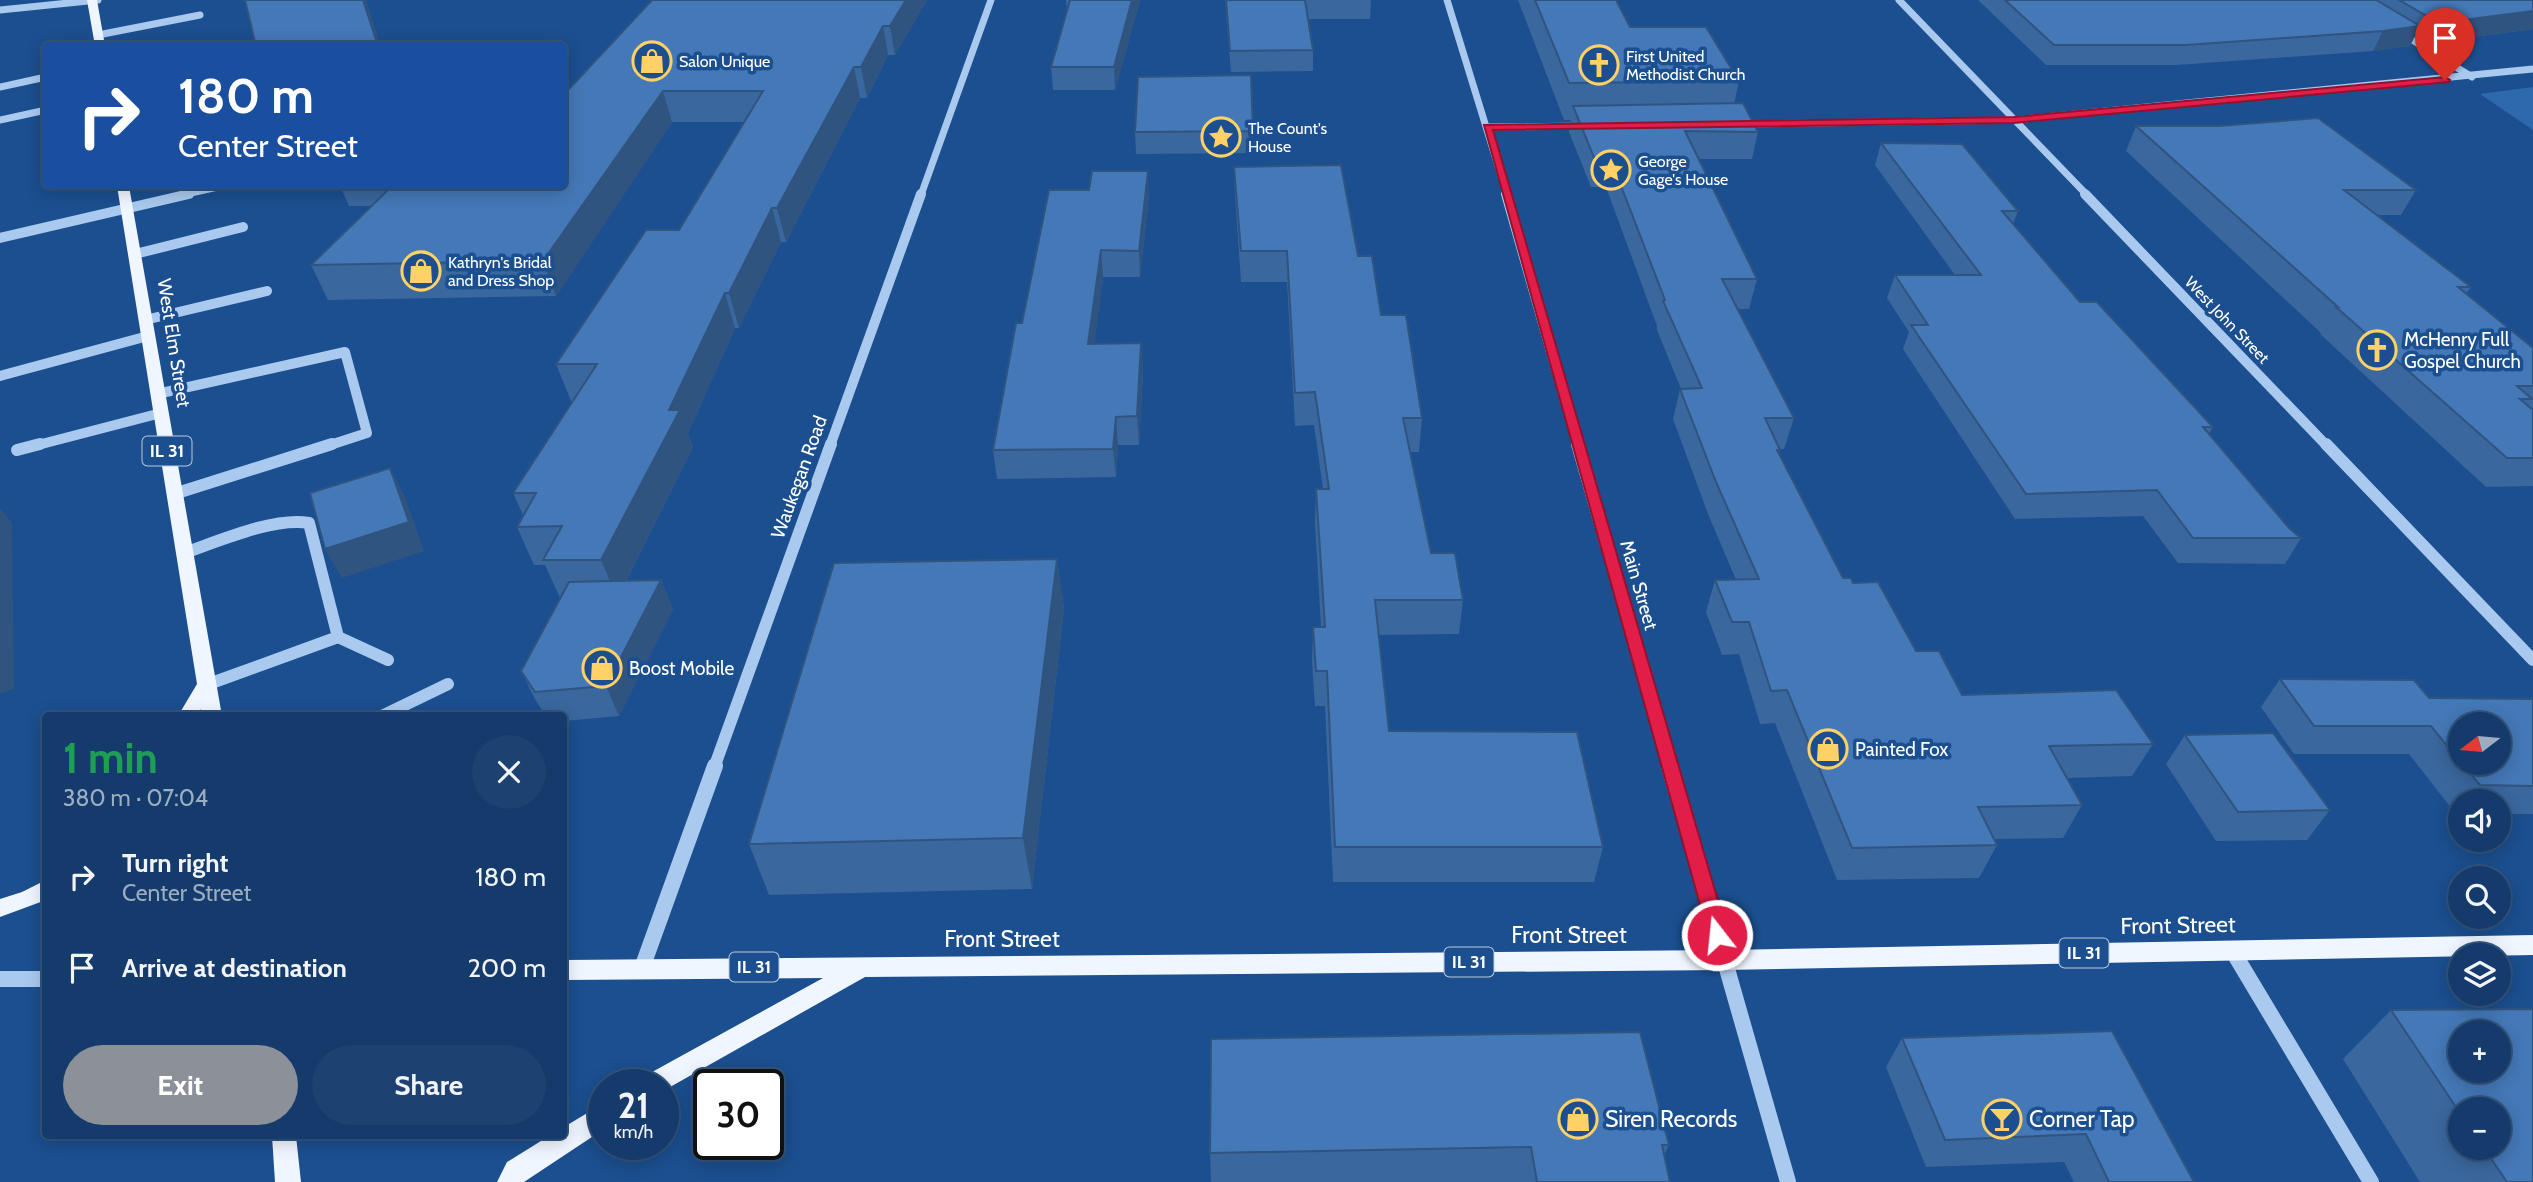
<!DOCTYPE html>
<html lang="en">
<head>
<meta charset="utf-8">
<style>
  body { margin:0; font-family:Cabin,sans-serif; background:#1d4271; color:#f1f3f6; height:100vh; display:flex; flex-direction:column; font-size:26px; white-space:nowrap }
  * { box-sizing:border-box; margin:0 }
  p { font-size:23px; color:#9dadc1 }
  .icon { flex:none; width:38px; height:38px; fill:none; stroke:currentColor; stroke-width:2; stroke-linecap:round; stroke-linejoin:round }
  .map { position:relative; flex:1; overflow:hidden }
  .sheet { position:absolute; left:42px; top:712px; width:525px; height:427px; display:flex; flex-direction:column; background:#143b6b; border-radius:7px; box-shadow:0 4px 18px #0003,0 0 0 2px #33557e }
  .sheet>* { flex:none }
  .hud { position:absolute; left:42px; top:42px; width:525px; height:147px; border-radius:7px; box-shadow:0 4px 18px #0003,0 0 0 2px #33557e; background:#1a4fa0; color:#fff; overflow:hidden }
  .needle { width:46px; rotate:254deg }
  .tools { position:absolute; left:2448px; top:712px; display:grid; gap:14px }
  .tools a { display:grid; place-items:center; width:63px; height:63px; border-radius:50%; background:#143b6b; box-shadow:0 4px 18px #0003,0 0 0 2px #33557e; font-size:35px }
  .speed { position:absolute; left:588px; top:1069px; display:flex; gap:14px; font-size:35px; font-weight:700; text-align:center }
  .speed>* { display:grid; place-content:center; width:91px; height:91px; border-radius:50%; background:#143b6b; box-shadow:0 4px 18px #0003,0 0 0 2px #33557e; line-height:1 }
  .speed small { font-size:18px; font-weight:400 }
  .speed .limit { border:4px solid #111; border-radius:10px; background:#fff; color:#111 }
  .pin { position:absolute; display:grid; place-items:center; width:60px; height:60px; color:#fff; margin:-72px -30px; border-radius:50% 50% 50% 0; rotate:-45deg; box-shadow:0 0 7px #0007 }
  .pin .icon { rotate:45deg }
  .me { position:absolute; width:77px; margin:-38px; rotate:344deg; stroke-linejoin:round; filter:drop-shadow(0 0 5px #0008) }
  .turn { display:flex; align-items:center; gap:24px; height:147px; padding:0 21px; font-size:32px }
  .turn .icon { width:91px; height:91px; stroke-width:2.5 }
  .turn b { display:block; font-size:49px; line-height:60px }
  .round { display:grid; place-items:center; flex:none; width:74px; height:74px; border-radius:37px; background:#1d4271 }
  .headline { display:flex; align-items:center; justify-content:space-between; height:119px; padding:0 21px }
  h1 { font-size:42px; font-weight:800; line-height:52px; color:#1e9e55 }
  .button { display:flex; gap:14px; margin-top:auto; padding:14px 21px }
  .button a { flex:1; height:80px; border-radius:42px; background:#8c9099; color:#fff; font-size:28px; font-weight:800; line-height:80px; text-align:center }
  .button a+a { background:#1d4271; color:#f1f3f6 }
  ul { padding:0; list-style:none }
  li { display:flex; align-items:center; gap:21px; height:91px; padding:0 21px }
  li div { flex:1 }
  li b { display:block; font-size:26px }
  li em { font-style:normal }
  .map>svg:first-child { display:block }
</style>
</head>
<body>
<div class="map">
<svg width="2533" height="1182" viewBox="0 0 2533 1182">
  <rect width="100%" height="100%" fill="#1b4f8f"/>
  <!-- green -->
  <path fill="#2e69ad" d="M 2533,87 L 2533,130 L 2480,94 Z"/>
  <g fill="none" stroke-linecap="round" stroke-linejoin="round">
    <!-- minor-far3 -->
    <g stroke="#a9c9ee" stroke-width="7">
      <path d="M 1447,0 L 1507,195"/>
      <path d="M 1899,0 L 2087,195"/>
      <path d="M 0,10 L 98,0"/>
      <path d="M 2398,31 L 2472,77"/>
      <path d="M 98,35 L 200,15"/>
      <path d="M 0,87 L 46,77"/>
      <path d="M 0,120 L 46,110"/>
      <path d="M 1738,124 L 2014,120 L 2533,69"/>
      <path d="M 1487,127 L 1587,126"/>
      <path d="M 182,195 L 222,186"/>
      <path d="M 921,195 L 991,0"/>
    </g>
    <!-- minor-far2 -->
    <g stroke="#a9c9ee" stroke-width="10">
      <path d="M 1506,194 L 1578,446"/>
      <path d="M 2085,194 L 2327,446"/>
      <path d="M 0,238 L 189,194"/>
      <path d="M 135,254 L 243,227"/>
      <path d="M 145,320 L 267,291"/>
      <path d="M 0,376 L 148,336"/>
      <path d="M 157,394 L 345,352 L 367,433 L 327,446"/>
      <path d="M 34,446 L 161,413"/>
      <path d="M 830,446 L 921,194"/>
    </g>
    <!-- minor-far1 -->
    <g stroke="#a9c9ee" stroke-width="12">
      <path d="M 1577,444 L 1670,768"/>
      <path d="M 2326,444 L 2533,660"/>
      <path d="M 17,450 L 40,444"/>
      <path d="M 174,494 L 332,444"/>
      <path d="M 184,553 C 219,541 273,517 309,523 L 338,637 L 388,660"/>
      <path d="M 206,685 L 338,637"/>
      <path d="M 382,716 L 448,684"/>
      <path d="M 714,768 L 831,444"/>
    </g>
    <!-- minor -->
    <g stroke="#a9c9ee" stroke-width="16">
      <path d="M 1669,766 L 1788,1182"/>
      <path d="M 2232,950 L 2371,1182"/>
      <path d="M 642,968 L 715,766"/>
      <path d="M 0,979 L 46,979"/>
    </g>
    <!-- major -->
    <g fill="#f0f6ff" fill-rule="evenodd">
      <path d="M 87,0 L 97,0 L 105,46 L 95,46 Z"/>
      <path d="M 117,186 L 129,186 L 222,716 L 202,716 L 201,709 L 197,716 L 178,716 L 197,684 Z"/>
      <path d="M 46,880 L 46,900 L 0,917 L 0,899 L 22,892 Z"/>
      <path d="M 2533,935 L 2533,955 L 1724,970 L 865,977 L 663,1091 L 663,1085 L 640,1085 L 643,1077 L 823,978 L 564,980 L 564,960 L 1724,950 Z"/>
      <path d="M 604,1103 L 604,1129 L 524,1182 L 497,1182 L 507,1162 L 549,1136 L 564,1136 L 564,1127 Z"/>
      <path d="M 272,1136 L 296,1136 L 301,1182 L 275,1182 Z"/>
    </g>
  </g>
  <!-- wall -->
  <g fill="#3a679d" fill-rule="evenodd">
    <path d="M 652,0 L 927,0 L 895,55 L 888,55 L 867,98 L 860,98 L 786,242 L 781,242 L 739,328 L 735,328 L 688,433 L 693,447 L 626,581 L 661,580 L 673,609 L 619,716 L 564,721 L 564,716 L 546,716 L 536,701 L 521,671 L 560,598 L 545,565 L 534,565 L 517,527 L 523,515 L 513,493 L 573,401 L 571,401 L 556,364 L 679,230 L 744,122 L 672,122 L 556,296 L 328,300 L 311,265 L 371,206 L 349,206 L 340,186 L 564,186 L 569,89 Z"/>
    <path d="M 1066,0 L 1140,0 L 1115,90 L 1053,90 L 1051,67 L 1067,11 Z"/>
    <path d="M 1225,0 L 1371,0 L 1370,19 L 1308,19 L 1313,50 L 1313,71 L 1231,72 Z"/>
    <path d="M 1518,0 L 1616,0 L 1630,27 L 1739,81 L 1734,104 L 1758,132 L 1752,159 L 1698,159 L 1757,279 L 1749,309 L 1738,309 L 1794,418 L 1784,449 L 1780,449 L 1779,453 L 1843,578 L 1853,583 L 1916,651 L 1962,695 L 2153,744 L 2132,776 L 2067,778 L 2082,805 L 2063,838 L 1994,839 L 1997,845 L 1979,878 L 1837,880 L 1775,723 L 1760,724 L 1739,654 L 1722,655 L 1706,612 L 1715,580 L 1736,580 L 1708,514 L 1673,419 L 1680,389 L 1681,389 L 1657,330 L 1657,326 L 1606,187 L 1591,187 L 1569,132 L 1571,120 L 1564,120 Z"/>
    <path d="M 1978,0 L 2533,0 L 2533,29 L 2429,43 L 2415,35 L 2410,46 L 2373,51 L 2177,65 L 2046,65 Z"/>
    <path d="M 1251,75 L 1253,153 L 1136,154 L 1135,132 Z"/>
    <path d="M 2136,126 L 2416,190 L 2401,215 L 2377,215 L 2471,287 L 2466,294 L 2533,348 L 2533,486 L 2486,487 L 2320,334 L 2321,333 L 2126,151 Z"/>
    <path d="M 1881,143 L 2018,211 L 2013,224 L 2080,302 L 2213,427 L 2209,434 L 2289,528 L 2301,538 L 2285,564 L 2178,563 L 2143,516 L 2015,519 L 1903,349 L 1909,332 L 1887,298 L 1895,275 L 1955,275 L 1875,165 Z"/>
    <path d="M 1234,167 L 1358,256 L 1422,418 L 1419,452 L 1410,452 L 1431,553 L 1463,600 L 1459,634 L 1379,635 L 1389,731 L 1603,847 L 1594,882 L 1333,882 L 1325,706 L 1315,706 L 1312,662 L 1313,627 L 1321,627 L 1315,523 L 1316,489 L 1323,489 L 1314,425 L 1295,426 L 1287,282 L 1241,282 L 1235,196 Z"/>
    <path d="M 1149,196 L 1140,277 L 1103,277 L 1094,344 L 1141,343 L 1143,371 L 1139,445 L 1118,445 L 1116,477 L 997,479 L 993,450 L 1022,323 Z"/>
    <path d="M 1057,559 L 1064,609 L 1032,889 L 769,895 L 749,844 Z"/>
    <path d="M 2280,679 L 2429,698 L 2533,699 L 2533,814 L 2499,814 L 2499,802 L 2460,802 L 2460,813 L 2455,813 L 2409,754 L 2294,754 L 2261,707 ZM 2460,724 L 2499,763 L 2460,763 Z"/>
    <path d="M 2185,735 L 2330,810 L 2307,840 L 2216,841 L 2166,764 Z"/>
    <path d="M 2391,1010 L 2533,1182 L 2420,1182 L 2343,1059 ZM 2460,1110 L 2499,1148 L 2460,1148 Z"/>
    <path d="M 1902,1038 L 2194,1182 L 2074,1182 L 2064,1162 L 1926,1167 L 1886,1067 Z"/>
    <path d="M 1669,1145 L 1664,1155 L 1670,1182 L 1211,1182 L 1210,1153 Z"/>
  </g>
  <!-- shaded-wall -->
  <g fill="#305480">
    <path d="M 363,0 L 366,0 L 381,46 L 378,46 Z"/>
    <path d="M 906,0 L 927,0 L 895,55 L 890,26 Z"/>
    <path d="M 1132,0 L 1140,0 L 1115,90 L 1114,67 Z"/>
    <path d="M 2533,11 L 2533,29 L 2429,43 L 2439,23 Z"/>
    <path d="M 883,26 L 888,55 L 867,98 L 861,67 Z"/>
    <path d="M 2420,26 L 2410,46 L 2373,51 L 2383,31 Z"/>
    <path d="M 854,67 L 860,98 L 786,242 L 777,208 Z"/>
    <path d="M 663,91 L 672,122 L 556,296 L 543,261 Z"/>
    <path d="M 1148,171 L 1149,196 L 1140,277 L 1139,251 Z"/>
    <path d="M 772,208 L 781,242 L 739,328 L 729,293 Z"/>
    <path d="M 1101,250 L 1103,277 L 1091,371 L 1088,344 Z"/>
    <path d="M 725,293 L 735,328 L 688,433 L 693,447 L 617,598 L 601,560 L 669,410 Z"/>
    <path d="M 1141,343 L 1143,371 L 1139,445 L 1137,416 Z"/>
    <path d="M 1116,417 L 1118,445 L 1116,477 L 1113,449 Z"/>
    <path d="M 390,468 L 405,497 L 424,551 L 342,578 L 325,549 Z"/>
    <path d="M 0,508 L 12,523 L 14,689 L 0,694 Z"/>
    <path d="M 1057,559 L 1064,609 L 1032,889 L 1023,838 Z"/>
    <path d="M 661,580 L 673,609 L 619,716 L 606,686 Z"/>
  </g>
  <!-- building -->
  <g fill="#4478b7" stroke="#305480" stroke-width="2" fill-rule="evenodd">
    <path d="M 245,0 L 363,0 L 378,46 L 256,46 Z"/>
    <path d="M 652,0 L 906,0 L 890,26 L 883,26 L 861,67 L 854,67 L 777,208 L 772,208 L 729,293 L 725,293 L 669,410 L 680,410 L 601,560 L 543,560 L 562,526 L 517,527 L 536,493 L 513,493 L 597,364 L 556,364 L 646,230 L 679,230 L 763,91 L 663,91 L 543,261 L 311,265 L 392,186 L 564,186 L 564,90 L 569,89 Z"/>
    <path d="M 1070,0 L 1132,0 L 1114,67 L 1051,67 Z"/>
    <path d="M 1226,0 L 1305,0 L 1313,50 L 1230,51 Z"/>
    <path d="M 1535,0 L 1616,0 L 1630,27 L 1706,27 L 1739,81 L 1569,83 Z"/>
    <path d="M 2005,0 L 2376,0 L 2420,26 L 2383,31 L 2186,45 L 2054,45 Z"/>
    <path d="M 2399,0 L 2533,0 L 2533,11 L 2439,23 Z"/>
    <path d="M 1251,75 L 1253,131 L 1135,132 L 1138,77 Z"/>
    <path d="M 1743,103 L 1758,132 L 1685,131 L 1757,279 L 1722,279 L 1794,418 L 1765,418 L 1780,450 L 1777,450 L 1843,578 L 1851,578 L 1853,583 L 1878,582 L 1916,651 L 1939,651 L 1962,695 L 2116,690 L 2153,744 L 2049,746 L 2082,805 L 1978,807 L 1997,845 L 1852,848 L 1787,690 L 1771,691 L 1749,622 L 1732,622 L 1715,580 L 1759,579 L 1716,482 L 1680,389 L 1702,388 L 1663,301 L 1665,300 L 1611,160 L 1595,160 L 1573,106 Z"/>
    <path d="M 2318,118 L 2416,190 L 2344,190 L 2471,287 L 2458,287 L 2533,348 L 2533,386 L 2517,386 L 2532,399 L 2520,399 L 2533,410 L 2533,458 L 2507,458 L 2336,307 L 2338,307 L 2136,126 L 2219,126 Z"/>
    <path d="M 1881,143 L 1962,144 L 2018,211 L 2002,211 L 2080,302 L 2097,302 L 2213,427 L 2203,427 L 2289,528 L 2301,538 L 2193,538 L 2157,490 L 2026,494 L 1911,325 L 1928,325 L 1895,275 L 1981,275 Z"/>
    <path d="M 1341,165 L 1358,256 L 1372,256 L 1381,315 L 1406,315 L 1422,418 L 1403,418 L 1431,553 L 1455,553 L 1463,600 L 1375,600 L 1389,731 L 1577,732 L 1603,847 L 1335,847 L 1327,671 L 1316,671 L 1313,627 L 1325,627 L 1316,489 L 1329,489 L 1315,392 L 1295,393 L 1287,251 L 1241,251 L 1234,167 Z"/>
    <path d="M 1092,171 L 1148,171 L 1139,251 L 1101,250 L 1088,344 L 1141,343 L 1137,416 L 1116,417 L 1113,449 L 993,450 L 1016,323 L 1022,323 L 1049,190 L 1089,190 Z"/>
    <path d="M 390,468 L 409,522 L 325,549 L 310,493 Z"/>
    <path d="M 1057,559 L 1023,838 L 749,844 L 834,563 Z"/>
    <path d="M 661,580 L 606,686 L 535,692 L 521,671 L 569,582 Z"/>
    <path d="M 2280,679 L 2414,680 L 2429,698 L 2533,699 L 2533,786 L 2480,785 L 2461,763 L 2499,763 L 2499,724 L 2460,724 L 2460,762 L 2431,726 L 2314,726 Z"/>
    <path d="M 2273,733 L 2330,810 L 2238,812 L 2185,735 Z"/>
    <path d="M 2533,1009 L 2533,1182 L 2507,1182 L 2484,1148 L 2499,1148 L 2499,1110 L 2460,1110 L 2460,1113 L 2391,1010 ZM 2460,1032 L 2499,1032 L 2499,1071 L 2460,1071 Z"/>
    <path d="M 2112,1031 L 2194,1182 L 2109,1182 L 2086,1134 L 1945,1140 L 1902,1038 Z"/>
    <path d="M 1640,1032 L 1669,1145 L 1662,1145 L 1670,1182 L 1537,1182 L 1531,1147 L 1210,1153 L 1211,1039 Z"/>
  </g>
  <!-- route -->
  <path fill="#e11d48" stroke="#92132f" stroke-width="2" d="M 2445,77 L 2450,80 L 2449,82 L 2014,123 L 1493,130 L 1728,935 L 1725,941 L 1717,944 L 1710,941 L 1484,125 L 2014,117 Z"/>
  <!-- icons -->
  <defs>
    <g id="shop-ring" transform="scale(2.0125)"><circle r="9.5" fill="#1b4f8f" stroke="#ffd166" stroke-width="1.5"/><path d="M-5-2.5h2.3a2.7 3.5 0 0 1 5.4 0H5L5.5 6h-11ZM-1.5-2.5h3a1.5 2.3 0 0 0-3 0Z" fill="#ffd166"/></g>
    <g id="church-ring" transform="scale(2.0125)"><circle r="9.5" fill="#1b4f8f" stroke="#ffd166" stroke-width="1.5"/><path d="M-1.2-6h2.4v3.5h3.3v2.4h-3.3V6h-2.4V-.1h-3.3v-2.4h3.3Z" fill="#ffd166"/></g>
    <g id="sight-ring" transform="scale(2.0125)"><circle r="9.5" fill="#1b4f8f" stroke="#ffd166" stroke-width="1.5"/><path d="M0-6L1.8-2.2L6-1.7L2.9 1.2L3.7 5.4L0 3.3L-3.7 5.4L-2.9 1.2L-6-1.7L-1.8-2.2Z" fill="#ffd166"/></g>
    <g id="bar-ring" transform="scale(2.0125)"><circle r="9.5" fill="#1b4f8f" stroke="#ffd166" stroke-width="1.5"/><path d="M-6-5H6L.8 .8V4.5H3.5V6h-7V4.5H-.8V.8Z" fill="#ffd166"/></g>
  </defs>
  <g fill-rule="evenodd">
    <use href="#shop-ring" x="652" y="61"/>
    <use href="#church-ring" x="1599" y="65"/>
    <use href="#sight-ring" x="1221" y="137"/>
    <use href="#sight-ring" x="1611" y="170"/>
    <use href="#shop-ring" x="421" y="271"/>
    <use href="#church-ring" x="2377" y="350"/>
    <use href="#shop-ring" x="602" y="668"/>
    <use href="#shop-ring" x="1828" y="749"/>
    <use href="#shop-ring" x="1578" y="1119"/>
    <use href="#bar-ring" x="2002" y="1119"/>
  </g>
  <g text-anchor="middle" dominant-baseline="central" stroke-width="7" stroke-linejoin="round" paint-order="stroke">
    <!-- far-poi labels -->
    <g font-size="16" fill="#fff" stroke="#1b4f8f" text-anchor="start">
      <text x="1626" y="56">First United<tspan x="1626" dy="18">Methodist Church</tspan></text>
      <text x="679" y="61">Salon Unique</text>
      <text x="1248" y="128">The Count's<tspan x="1248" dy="18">House</tspan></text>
      <text x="1638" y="161">George<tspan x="1638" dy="18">Gage's House</tspan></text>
      <text x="448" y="262">Kathryn's Bridal<tspan x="448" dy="18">and Dress Shop</tspan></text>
    </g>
    <!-- far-street labels -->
    <g font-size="16" fill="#fff" stroke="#1b4f8f">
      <text transform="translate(2227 320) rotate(46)">West John Street</text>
    </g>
    <!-- shield labels -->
    <g fill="#1b4f8f" stroke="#bbcadd" stroke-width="2">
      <rect x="142.5" y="436.5" width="49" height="29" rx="5"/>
      <rect x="2059.5" y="938.5" width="49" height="29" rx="5"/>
      <rect x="1444.5" y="947.5" width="49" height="29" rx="5"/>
      <rect x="729.5" y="952.5" width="49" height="29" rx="5"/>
    </g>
    <g font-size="18" font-weight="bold" fill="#fff">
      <text x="167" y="451">IL 31</text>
      <text x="2084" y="953">IL 31</text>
      <text x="1469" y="962">IL 31</text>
      <text x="754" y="967">IL 31</text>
    </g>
    <!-- poi labels -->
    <g font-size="19" fill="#fff" stroke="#1b4f8f" text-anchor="start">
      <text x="2404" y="339">McHenry Full<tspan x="2404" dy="22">Gospel Church</tspan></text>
      <text x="629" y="668">Boost Mobile</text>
      <text x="1855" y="749">Painted Fox</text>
    </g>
    <!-- street labels -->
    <g font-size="19" fill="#fff" stroke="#1b4f8f">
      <text transform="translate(174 343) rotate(81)">West Elm Street</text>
      <text transform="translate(799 477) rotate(-70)">Waukegan Road</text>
      <text transform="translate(1639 585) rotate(74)">Main Street</text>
    </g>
    <!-- near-street labels -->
    <g font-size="23" fill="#fff" stroke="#1b4f8f">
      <text transform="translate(2178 925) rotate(-1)">Front Street</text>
      <text x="1569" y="935">Front Street</text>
      <text x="1002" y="939">Front Street</text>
    </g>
    <!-- near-poi labels -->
    <g font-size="23" fill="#fff" stroke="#1b4f8f" text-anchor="start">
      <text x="1605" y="1119">Siren Records</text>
      <text x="2029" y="1119">Corner Tap</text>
    </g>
  </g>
</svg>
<div class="tools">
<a><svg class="needle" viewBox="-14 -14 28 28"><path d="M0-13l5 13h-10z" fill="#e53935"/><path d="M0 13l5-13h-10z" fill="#9dadc1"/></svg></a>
<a><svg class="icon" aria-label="sound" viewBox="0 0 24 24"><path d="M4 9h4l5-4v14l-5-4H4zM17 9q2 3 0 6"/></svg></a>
<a><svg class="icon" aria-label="search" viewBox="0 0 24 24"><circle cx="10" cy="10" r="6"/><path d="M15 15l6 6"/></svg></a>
<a><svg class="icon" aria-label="layers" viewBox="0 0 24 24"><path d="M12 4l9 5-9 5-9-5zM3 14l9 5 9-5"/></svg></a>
<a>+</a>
<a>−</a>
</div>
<div class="speed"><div>21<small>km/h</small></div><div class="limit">30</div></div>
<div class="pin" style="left:2445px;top:80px;background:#d93025"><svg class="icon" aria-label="arrive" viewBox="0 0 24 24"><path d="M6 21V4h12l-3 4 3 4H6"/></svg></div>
<svg class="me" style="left:1717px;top:935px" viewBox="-20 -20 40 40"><circle r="17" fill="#e11d48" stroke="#fff" stroke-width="3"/><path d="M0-11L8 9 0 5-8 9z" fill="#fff"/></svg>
<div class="hud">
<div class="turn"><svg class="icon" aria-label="right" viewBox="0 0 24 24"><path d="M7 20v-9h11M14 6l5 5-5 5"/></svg><div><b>180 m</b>Center Street</div></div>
</div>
<section class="sheet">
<div class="headline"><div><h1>1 min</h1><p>380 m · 07:04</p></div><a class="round"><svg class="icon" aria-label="close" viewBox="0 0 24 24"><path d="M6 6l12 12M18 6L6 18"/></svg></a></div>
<ul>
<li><svg class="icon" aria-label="right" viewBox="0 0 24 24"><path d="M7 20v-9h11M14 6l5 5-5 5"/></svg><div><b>Turn right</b><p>Center Street</p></div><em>180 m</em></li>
<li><svg class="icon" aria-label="arrive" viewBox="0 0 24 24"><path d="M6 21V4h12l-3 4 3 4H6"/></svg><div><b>Arrive at destination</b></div><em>200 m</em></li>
</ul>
<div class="button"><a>Exit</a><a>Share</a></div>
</section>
</div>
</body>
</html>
